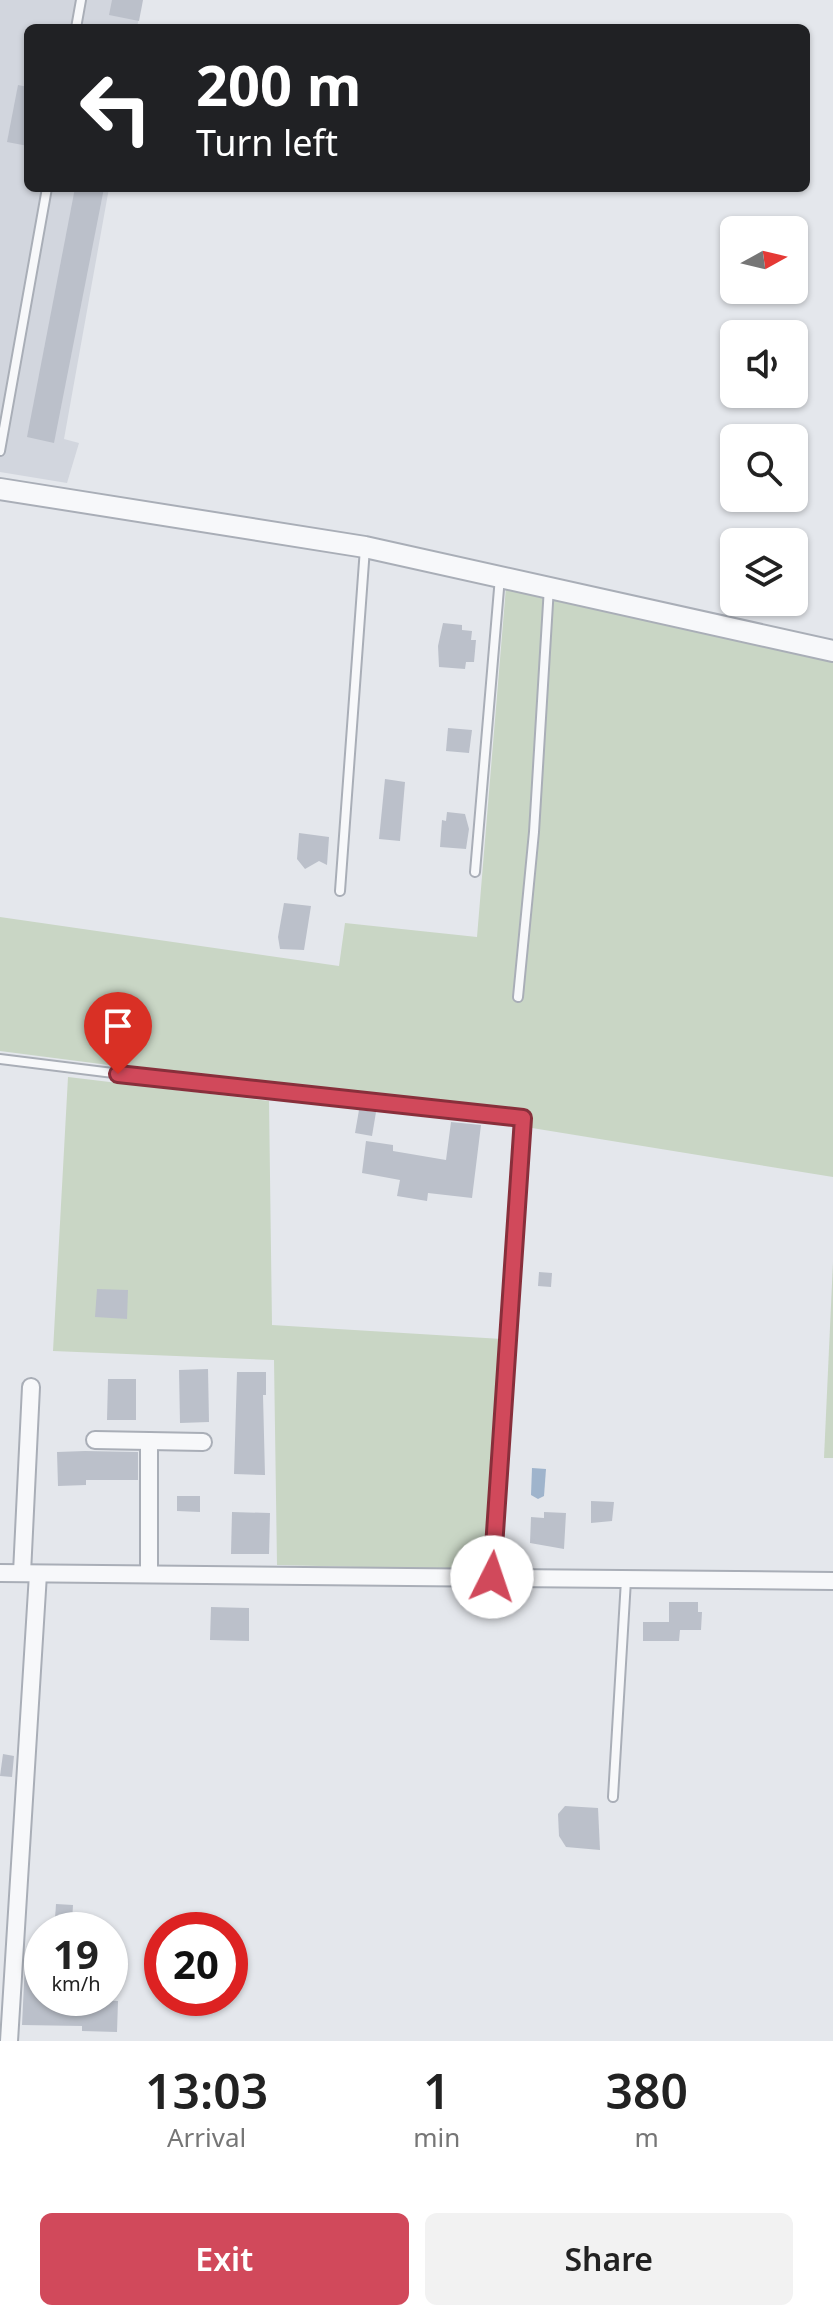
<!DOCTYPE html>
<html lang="en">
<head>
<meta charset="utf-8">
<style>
  body { margin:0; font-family:"Noto Sans",sans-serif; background:#f2f2f2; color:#222; height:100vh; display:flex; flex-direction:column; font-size:30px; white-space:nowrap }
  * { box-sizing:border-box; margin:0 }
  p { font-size:26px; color:#767676 }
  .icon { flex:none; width:44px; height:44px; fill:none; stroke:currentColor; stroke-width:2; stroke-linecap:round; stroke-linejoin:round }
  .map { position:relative; height:2041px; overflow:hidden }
  .drawer { display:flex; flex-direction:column; background:#fff; flex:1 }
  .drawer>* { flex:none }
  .guide { position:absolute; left:24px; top:24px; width:786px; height:168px; border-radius:12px; box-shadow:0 2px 6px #0004; background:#202124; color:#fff; overflow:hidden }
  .needle { width:52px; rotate:82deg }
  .buttons { position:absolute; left:720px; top:216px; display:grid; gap:16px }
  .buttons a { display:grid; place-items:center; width:88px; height:88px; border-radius:12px; background:#fff; box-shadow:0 2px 6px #0004; font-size:40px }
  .speed { position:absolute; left:24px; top:1912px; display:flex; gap:16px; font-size:40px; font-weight:700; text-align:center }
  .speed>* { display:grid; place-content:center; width:104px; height:104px; border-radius:50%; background:#fff; box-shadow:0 2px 6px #0004; line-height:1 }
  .speed small { font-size:20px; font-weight:400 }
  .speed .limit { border:12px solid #d22; background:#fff; color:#111 }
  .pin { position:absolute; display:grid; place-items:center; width:68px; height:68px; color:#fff; margin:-82px -34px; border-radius:50% 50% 50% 0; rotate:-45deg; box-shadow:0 0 8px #0007 }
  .pin .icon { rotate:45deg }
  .me { position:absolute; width:88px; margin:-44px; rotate:4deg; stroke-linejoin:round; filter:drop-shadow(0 0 6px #0008) }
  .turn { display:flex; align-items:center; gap:28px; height:168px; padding:0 40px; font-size:36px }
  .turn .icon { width:104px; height:104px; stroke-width:2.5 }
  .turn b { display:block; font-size:56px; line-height:68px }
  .eta { display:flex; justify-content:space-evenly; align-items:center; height:136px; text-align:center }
  .eta b { font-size:48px; font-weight:600; line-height:56px }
  .cta { display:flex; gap:16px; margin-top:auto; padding:16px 40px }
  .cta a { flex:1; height:92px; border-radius:12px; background:#d1495b; color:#fff; font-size:32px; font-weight:600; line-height:92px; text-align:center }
  .cta a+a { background:#f2f2f2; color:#222 }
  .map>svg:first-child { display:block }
</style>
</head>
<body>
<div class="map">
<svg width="833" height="2041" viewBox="0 0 833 2041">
  <rect width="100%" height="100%" fill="#e4e7ec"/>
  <!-- built -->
  <path fill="#d2d6de" d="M 0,0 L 142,0 L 137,28 L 28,28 L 28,188 L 109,188 L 64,439 L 79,443 L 67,483 L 0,472 Z"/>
  <!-- green -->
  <g fill="#c9d6c5">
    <path d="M 506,587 L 833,661 L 833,1177 L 532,1128 L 530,1112 L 271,1086 L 0,1051 L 0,917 L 339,966 L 345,923 L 477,937 Z"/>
    <path d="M 68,1077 L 269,1101 L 272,1325 L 502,1339 L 487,1570 L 277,1565 L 274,1360 L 53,1351 Z"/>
    <path d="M 833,1262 L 833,1458 L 824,1458 Z"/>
  </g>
  <!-- water -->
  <path fill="#9fb4cc" d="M 532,1468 L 546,1469 L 544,1496 L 538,1499 L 531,1495 Z"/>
  <!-- building -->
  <g fill="#bbc0ca">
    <path d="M 112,0 L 143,0 L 139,21 L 109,15 Z"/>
    <path d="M 18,85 L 28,87 L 28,146 L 7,142 Z"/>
    <path d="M 75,188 L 104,188 L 54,443 L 27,437 Z"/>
    <path d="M 443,623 L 462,625 L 462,630 L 472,631 L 471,640 L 476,640 L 474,662 L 466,662 L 465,669 L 439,667 L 438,646 Z"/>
    <path d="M 448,728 L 472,730 L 469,753 L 446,751 Z"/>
    <path d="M 385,779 L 405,782 L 400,841 L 379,839 Z"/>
    <path d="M 447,812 L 465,814 L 469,829 L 466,849 L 440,847 L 442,820 L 446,821 Z"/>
    <path d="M 299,833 L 329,837 L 327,865 L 319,861 L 305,869 L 297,859 Z"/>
    <path d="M 284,903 L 311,906 L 304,950 L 280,949 L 278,937 Z"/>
    <path d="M 359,1110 L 376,1112 L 372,1136 L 355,1133 Z"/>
    <path d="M 451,1122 L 481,1125 L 472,1198 L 428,1193 L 427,1201 L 397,1196 L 400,1180 L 362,1173 L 366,1141 L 393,1145 L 393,1151 L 446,1160 Z"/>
    <path d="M 539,1272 L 552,1273 L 551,1287 L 538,1286 Z"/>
    <path d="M 97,1289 L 128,1290 L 127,1319 L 95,1317 Z"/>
    <path d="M 208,1369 L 209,1422 L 180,1423 L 179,1370 Z"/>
    <path d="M 237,1372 L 266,1372 L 266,1395 L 263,1395 L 265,1475 L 234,1474 Z"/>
    <path d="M 108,1379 L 136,1379 L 136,1420 L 107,1420 Z"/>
    <path d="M 85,1451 L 138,1452 L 138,1480 L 86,1480 L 86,1485 L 58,1486 L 57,1452 Z"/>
    <path d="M 177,1496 L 200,1496 L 200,1512 L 177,1511 Z"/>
    <path d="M 591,1501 L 614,1502 L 612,1521 L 591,1523 Z"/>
    <path d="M 232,1512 L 270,1513 L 269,1554 L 231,1554 Z"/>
    <path d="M 544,1512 L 566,1513 L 564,1549 L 530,1543 L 531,1517 L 544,1518 Z"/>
    <path d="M 669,1602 L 698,1602 L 698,1612 L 702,1612 L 701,1630 L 680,1630 L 679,1641 L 643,1641 L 643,1622 L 669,1622 Z"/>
    <path d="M 211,1607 L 249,1608 L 249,1641 L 210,1640 Z"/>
    <path d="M 3,1754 L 14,1756 L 12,1777 L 0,1776 Z"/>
    <path d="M 565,1806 L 598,1808 L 600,1850 L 566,1847 L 559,1836 L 558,1814 Z"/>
    <path d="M 56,1904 L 73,1905 L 72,1920 L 55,1919 Z"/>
    <path d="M 25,1963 L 42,1964 L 42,1998 L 118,2001 L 117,2032 L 82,2031 L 82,2026 L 22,2025 Z"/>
  </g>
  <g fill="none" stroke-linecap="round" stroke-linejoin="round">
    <!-- service casing -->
    <g stroke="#a9aeb7" stroke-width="12">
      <g id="service">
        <path d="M 76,28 L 81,0"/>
        <path d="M 0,451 L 47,188"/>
        <path d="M 475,872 L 500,577"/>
        <path d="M 340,891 L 365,548"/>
        <path d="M 518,997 L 534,832 L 549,587"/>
        <path d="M 0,1059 L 266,1092 L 523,1118 L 492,1577"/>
        <path d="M 613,1797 L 626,1580"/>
      </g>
    </g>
    <!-- minor casing -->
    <g stroke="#a9aeb7" stroke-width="20">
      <g id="minor">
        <path d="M 95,1440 L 203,1442"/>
        <path d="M 149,1441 L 149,1573"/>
        <path d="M 0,1573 L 833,1581"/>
        <path d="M 22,1573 L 31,1387"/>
        <path d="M 9,2041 L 38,1574"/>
      </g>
    </g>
    <!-- tertiary casing -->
    <g stroke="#a9aeb7" stroke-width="24">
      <path id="tertiary" d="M 0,489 L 365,547 L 833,651"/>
    </g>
    <!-- service -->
    <use href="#service" stroke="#f7f8fa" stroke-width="8"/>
    <!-- minor -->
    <use href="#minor" stroke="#f7f8fa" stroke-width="16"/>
    <!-- tertiary -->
    <use href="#tertiary" stroke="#f7f8fa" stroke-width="20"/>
  </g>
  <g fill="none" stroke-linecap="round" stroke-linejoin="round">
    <!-- route casing -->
    <g stroke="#882f3b" stroke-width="20">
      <path id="route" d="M 118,1074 L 523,1118 L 492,1577"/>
    </g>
    <!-- route -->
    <use href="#route" stroke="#d1495b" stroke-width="14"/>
  </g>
</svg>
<div class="buttons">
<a><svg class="needle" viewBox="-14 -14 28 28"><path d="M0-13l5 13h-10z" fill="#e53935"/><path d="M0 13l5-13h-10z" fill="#767676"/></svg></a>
<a><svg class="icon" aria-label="sound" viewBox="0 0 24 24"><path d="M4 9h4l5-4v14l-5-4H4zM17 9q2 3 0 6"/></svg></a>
<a><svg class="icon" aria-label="search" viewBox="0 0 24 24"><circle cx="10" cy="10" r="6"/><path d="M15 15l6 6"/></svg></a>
<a><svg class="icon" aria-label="layers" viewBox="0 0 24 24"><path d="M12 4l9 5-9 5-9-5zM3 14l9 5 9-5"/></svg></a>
</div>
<div class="speed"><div>19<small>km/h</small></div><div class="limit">20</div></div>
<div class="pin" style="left:118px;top:1074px;background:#d93025"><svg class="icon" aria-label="arrive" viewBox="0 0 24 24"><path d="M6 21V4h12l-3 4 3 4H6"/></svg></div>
<svg class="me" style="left:492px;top:1577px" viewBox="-20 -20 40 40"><circle r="19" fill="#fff"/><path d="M0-13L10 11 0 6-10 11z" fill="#d1495b"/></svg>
<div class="guide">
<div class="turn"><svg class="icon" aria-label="left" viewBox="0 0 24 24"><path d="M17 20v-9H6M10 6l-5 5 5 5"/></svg><div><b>200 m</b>Turn left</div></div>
</div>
</div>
<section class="drawer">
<div class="eta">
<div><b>13:03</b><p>Arrival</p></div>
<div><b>1</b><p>min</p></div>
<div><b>380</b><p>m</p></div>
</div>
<div class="cta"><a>Exit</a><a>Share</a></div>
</section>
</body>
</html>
